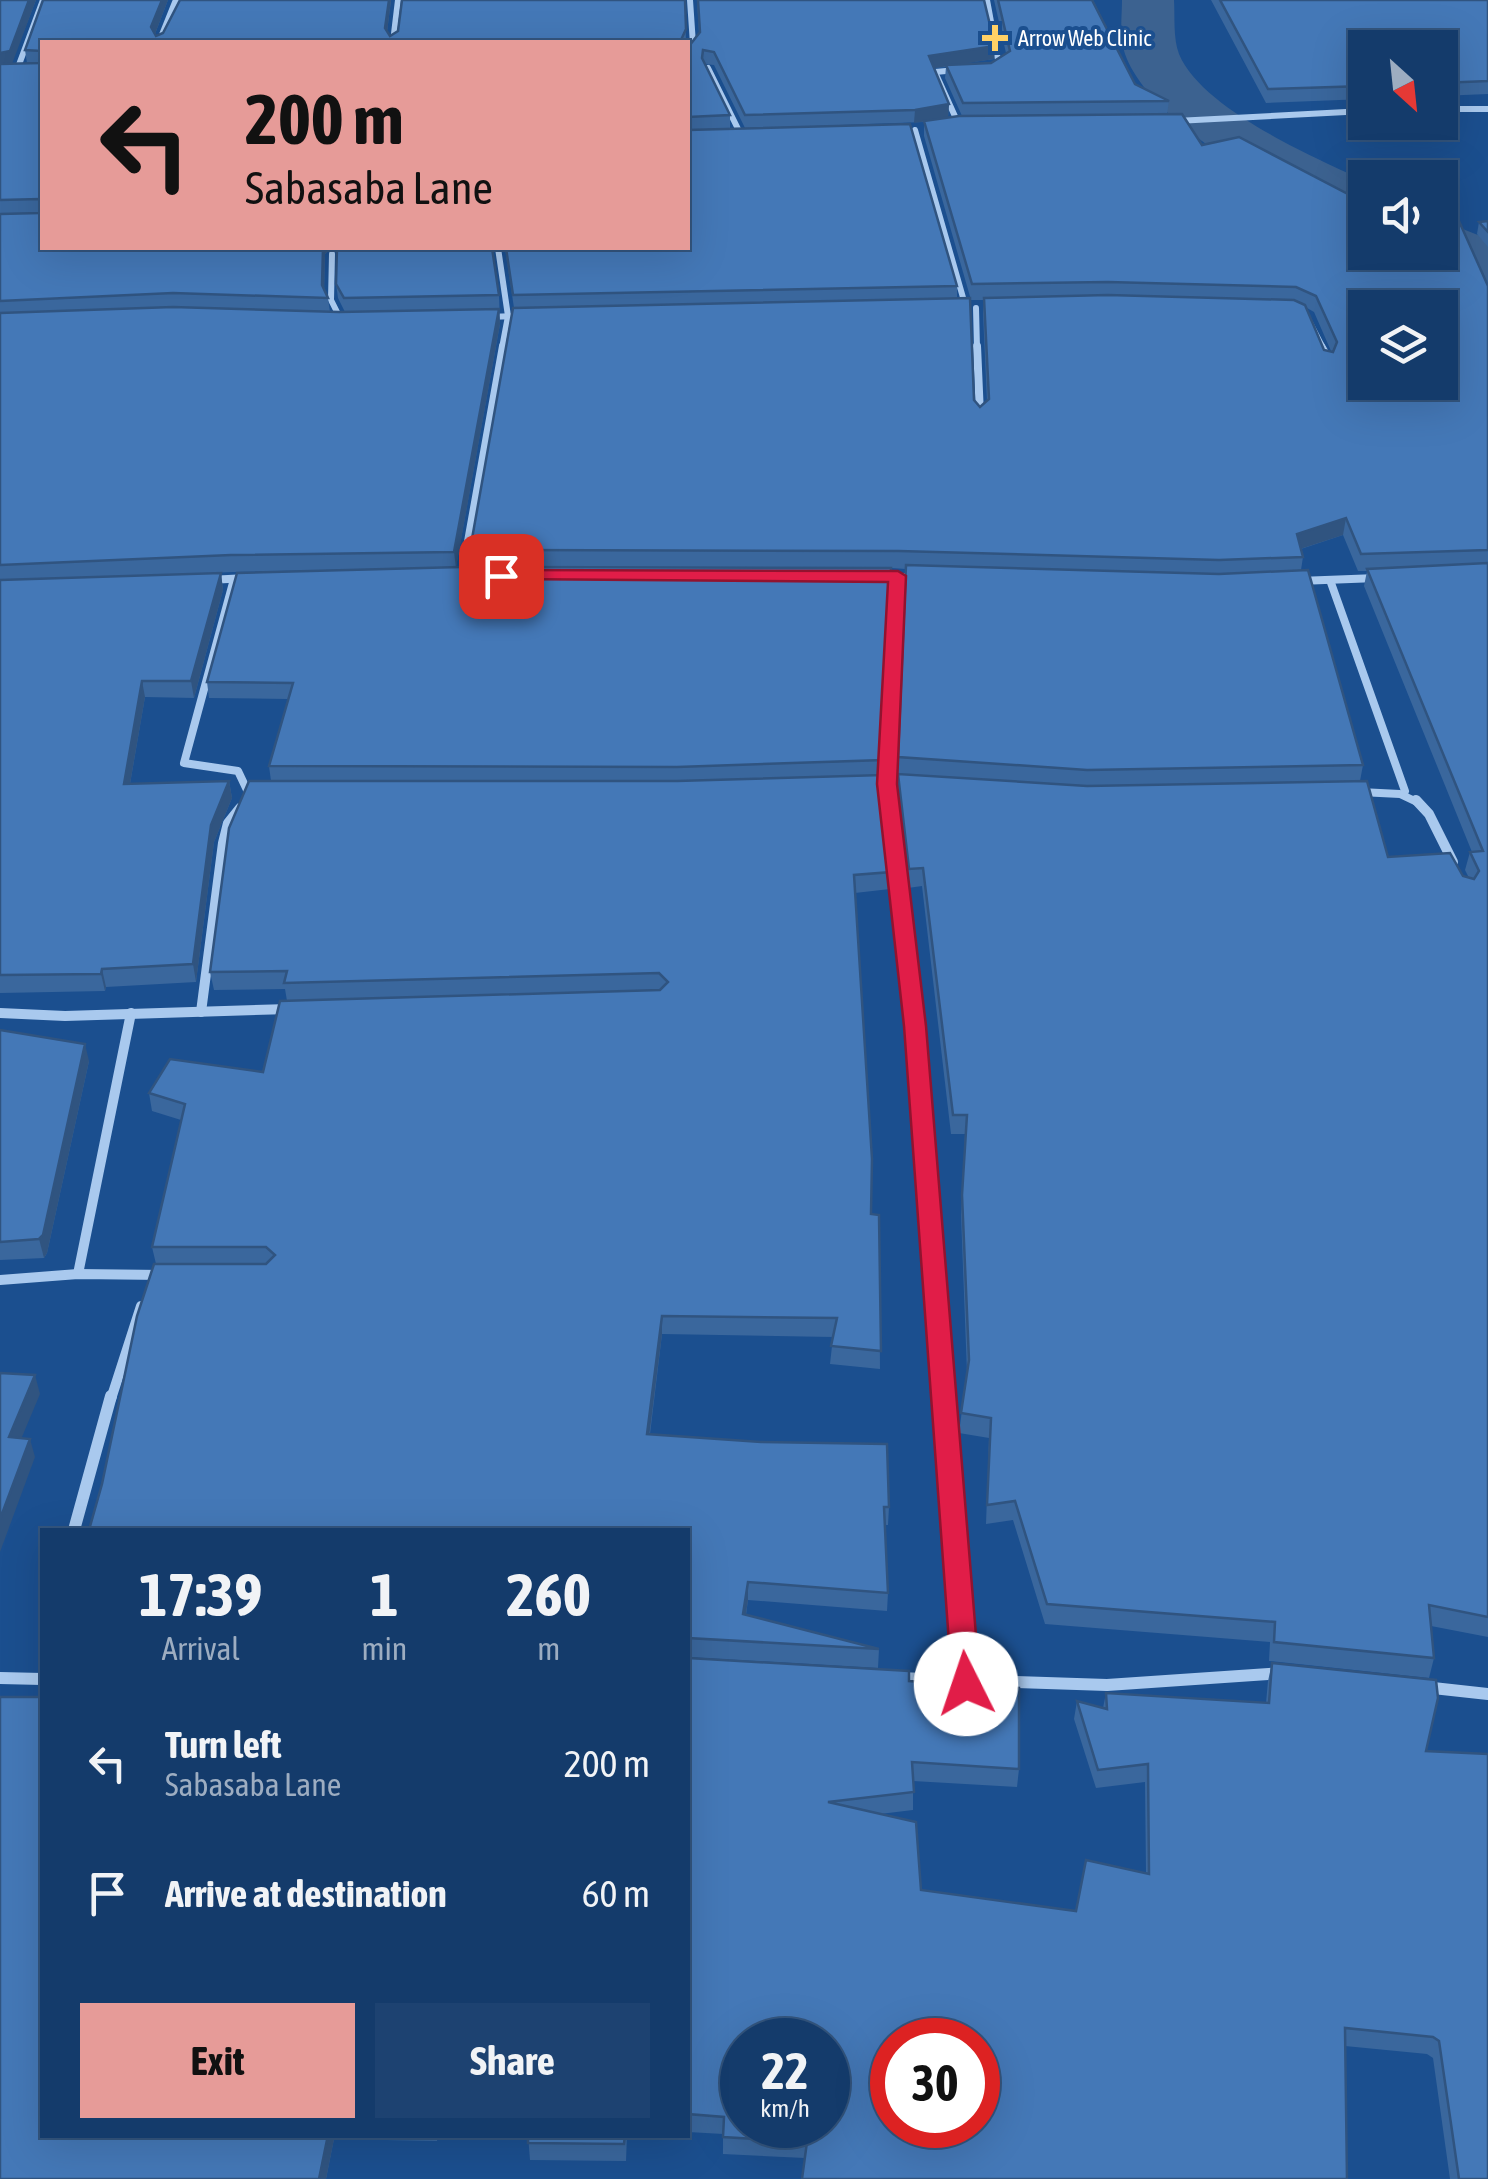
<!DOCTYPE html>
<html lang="en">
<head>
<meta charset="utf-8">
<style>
  body { margin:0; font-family:"Asap Condensed",sans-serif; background:#1d4271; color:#f1f3f6; height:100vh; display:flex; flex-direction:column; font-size:38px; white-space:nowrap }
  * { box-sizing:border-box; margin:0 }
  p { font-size:32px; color:#9dadc1 }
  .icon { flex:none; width:55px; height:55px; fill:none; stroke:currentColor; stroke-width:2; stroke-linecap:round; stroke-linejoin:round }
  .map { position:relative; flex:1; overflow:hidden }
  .panel { position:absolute; left:40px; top:1528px; width:650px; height:610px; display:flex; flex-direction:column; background:#143b6b; border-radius:0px; box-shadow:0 10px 40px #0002,0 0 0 2px #33557e }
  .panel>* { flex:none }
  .hud { position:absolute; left:40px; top:40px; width:650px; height:210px; border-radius:0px; box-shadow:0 10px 40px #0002,0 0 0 2px #33557e; background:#e69b98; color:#111; overflow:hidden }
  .needle { width:65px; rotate:153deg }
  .controls { position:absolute; left:1348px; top:30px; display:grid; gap:20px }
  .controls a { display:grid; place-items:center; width:110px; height:110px; border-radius:0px; background:#143b6b; box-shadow:0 10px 40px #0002,0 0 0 2px #33557e; font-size:50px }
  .speed { position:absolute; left:720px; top:2018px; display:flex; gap:20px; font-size:50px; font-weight:700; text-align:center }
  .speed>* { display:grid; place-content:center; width:130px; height:130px; border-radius:50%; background:#143b6b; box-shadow:0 10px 40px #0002,0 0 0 2px #33557e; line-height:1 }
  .speed small { font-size:25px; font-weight:400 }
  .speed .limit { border:15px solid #d22; background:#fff; color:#111 }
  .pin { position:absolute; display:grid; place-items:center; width:85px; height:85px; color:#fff; margin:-42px; border-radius:20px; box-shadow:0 5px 15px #0006 }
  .me { position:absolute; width:110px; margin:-55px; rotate:356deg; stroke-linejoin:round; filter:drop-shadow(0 0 8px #0008) }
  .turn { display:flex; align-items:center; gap:35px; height:210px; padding:0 40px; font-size:45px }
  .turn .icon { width:130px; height:130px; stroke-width:2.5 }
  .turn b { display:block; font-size:70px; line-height:85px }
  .eta { display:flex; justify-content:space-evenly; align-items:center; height:170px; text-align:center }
  .eta b { font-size:60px; font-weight:700; line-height:70px }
  .cta { display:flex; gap:20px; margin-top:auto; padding:20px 40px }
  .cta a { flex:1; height:115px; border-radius:0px; background:#e69b98; color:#111; font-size:40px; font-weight:700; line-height:115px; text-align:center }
  .cta a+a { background:#1d4271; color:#f1f3f6 }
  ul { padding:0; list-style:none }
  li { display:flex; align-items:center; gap:30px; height:130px; padding:0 40px }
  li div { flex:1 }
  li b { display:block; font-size:38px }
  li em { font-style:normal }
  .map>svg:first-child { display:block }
</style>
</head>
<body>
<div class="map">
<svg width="1488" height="2179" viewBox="0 0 1488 2179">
  <rect width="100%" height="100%" fill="#1b4f8f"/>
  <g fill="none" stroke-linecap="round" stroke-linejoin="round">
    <!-- river -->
    <g fill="#3c6290" fill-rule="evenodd">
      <path d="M 1122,0 L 1174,0 C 1175,17 1173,38 1179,54 C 1202,109 1313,157 1365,181 L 1365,222 C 1293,204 1151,127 1125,54 C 1119,37 1122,17 1122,0 Z"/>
      <path d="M 1440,220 L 1488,239 L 1488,284 L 1465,279 L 1418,252 L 1440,252 Z"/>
    </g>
    <!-- minor-far3 -->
    <g stroke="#a9c9ee" stroke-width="6">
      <path d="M 987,0 L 999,65"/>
      <path d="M 159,42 L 175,2 L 180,0"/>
      <path d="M 393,42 L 398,0"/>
      <path d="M 688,52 L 693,44 L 690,0"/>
      <path d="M 708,68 L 741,135"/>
      <path d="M 17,70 L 43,0"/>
      <path d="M 957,70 L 935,72 L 958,123"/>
      <path d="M 1440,109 L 1488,109"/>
      <path d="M 1176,121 L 1365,111"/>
      <path d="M 915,130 L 966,308"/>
      <path d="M 498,248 L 508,316 L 502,348"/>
      <path d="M 332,254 L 331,300 L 341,320"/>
      <path d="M 976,308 L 977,348"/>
      <path d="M 1305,313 L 1323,348"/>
      <path d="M 486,317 L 524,316"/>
    </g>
    <!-- minor-far2 -->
    <g stroke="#a9c9ee" stroke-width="8">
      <path d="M 977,346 L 980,415"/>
      <path d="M 1321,346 L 1324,351"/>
      <path d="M 462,575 L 503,346"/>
      <path d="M 879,577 L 917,577"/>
      <path d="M 234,579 L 184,763 L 238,771 L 247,790"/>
      <path d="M 209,580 L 247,578"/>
      <path d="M 1330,580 L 1405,791"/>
      <path d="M 1299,581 L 1377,578"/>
      <path d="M 870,785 L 908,786"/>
      <path d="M 1360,792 L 1400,794 L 1419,803"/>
      <path d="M 889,803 L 898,576"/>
    </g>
    <!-- minor-far1 -->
    <g stroke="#a9c9ee" stroke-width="10">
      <path d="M 889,800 L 915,1025 L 944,1399"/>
      <path d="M 1416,800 L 1429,814 L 1453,862"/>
      <path d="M 201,1012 L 223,843 L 228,823 L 240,808"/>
      <path d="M 0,1013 L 65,1016 L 289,1009"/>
      <path d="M 78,1274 L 131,1013"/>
      <path d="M 0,1280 L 78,1274 L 163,1275"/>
      <path d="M 111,1399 L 141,1306"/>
    </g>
    <!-- minor -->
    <g stroke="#a9c9ee" stroke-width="12">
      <path d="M 944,1396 L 966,1683"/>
      <path d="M 74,1530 L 111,1396"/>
      <path d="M 0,1678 L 42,1679"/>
      <path d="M 897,1678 L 1107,1685 L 1283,1673"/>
      <path d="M 1424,1687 L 1488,1694"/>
    </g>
  </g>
  <!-- wall -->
  <g fill="#3a679d" fill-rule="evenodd">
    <path d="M 0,0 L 36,0 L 11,64 L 40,63 L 27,63 L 25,50 L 43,0 L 168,0 L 155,34 L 156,36 L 163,33 L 180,0 L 391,0 L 387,32 L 390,36 L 398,31 L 402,0 L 685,0 L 686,42 L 42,42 L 42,248 L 331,248 L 325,254 L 324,290 L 328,298 L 330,312 L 345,312 L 338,298 L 336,284 L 337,252 L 332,248 L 492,248 L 499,295 L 500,324 L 456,567 L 471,567 L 470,550 L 514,308 L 505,248 L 688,248 L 688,45 L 689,46 L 699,33 L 697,0 L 984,0 L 995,46 L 994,59 L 959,64 L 991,63 L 1006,53 L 994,0 L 1093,0 L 1135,84 L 1169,101 L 1167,114 L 1182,114 L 1202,145 L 1239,137 L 1365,203 L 1365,252 L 1440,252 L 1440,223 L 1459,221 L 1488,286 L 1488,1637 L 1431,1626 L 1434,1658 L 1429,1678 L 1269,1661 L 1270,1642 L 1045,1624 L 1013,1520 L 986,1524 L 989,1438 L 959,1433 L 967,1372 L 961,1215 L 965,1134 L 951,1134 L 922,886 L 908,888 L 897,792 L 906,569 L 891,568 L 883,775 L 891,872 L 890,889 L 855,893 L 872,1159 L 871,1214 L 879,1215 L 880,1369 L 830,1364 L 833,1337 L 662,1334 L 650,1434 L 761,1442 L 887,1444 L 889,1507 L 888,1525 L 885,1525 L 888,1593 L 887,1611 L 748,1600 L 746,1615 L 879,1649 L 878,1668 L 688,1657 L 688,1530 L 89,1530 L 102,1484 L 137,1316 L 154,1264 L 156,1264 L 152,1247 L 181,1120 L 152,1111 L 149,1093 L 170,1059 L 263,1072 L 280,1001 L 287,1001 L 285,989 L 214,990 L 210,972 L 229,828 L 249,781 L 271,781 L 269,766 L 288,699 L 209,698 L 207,682 L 237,573 L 373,569 L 233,572 L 112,577 L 221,573 L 223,590 L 194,698 L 145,697 L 130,784 L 229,781 L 232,798 L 214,842 L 196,982 L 106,987 L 105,991 L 0,993 ZM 704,64 L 714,65 L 745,128 L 730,129 L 730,115 ZM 946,67 L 945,78 L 962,116 L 948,117 L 949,104 L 934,68 ZM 924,122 L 924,136 L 971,300 L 984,300 L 983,313 L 987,401 L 980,407 L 974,400 L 970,298 L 957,299 L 957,286 L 910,124 L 813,126 ZM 1307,308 L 1314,312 L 1331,351 L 1324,350 ZM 1365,308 L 1440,308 L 1440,382 L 1365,382 ZM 1343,535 L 1358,571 L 1367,571 L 1364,586 L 1472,852 L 1470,852 L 1465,870 L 1469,878 L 1463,876 L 1450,853 L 1388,857 L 1367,781 L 1360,781 L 1363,765 L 1308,570 L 1301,570 L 1303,557 L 1301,549 Z"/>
    <path d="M 1211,0 L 1488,0 L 1488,94 L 1440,96 L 1440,48 L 1365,48 L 1365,99 L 1266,103 Z"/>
    <path d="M 1488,221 L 1488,247 L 1477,234 L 1479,222 Z"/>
    <path d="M 0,1030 L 89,1061 L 47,1253 L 44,1258 L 0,1260 Z"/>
    <path d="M 688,1658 L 909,1681 L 1019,1769 L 1017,1787 L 913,1781 L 913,1810 L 880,1814 L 921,1890 L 1076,1911 L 1146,1873 L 1145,1782 L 1096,1788 L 1074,1719 L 1077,1701 L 1103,1708 L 1106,1693 L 1266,1703 L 1268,1681 L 1272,1663 L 1426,1751 L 1488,2179 L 1450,2179 L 1433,2058 L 1427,2054 L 1345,2046 L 805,2158 L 723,2154 L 723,2134 L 688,2132 Z"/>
    <path d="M 42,2135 L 438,2135 L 437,2141 L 334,2139 L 326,2179 L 0,2179 Z"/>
    <path d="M 528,2135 L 627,2135 L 626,2161 L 530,2160 Z"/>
  </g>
  <!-- shaded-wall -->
  <g fill="#305480">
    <path d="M 29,0 L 36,0 L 12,64 L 0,67 L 0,53 Z"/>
    <path d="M 162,0 L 168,0 L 153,39 L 151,27 Z"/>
    <path d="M 389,0 L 391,0 L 386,41 L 385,28 Z"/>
    <path d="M 995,46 L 994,59 L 929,69 L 929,56 Z"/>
    <path d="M 949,104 L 948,118 L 914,123 L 915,110 Z"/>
    <path d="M 323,248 L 331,248 L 325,254 L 324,300 L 322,285 Z"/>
    <path d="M 499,309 L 500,324 L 456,568 L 454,552 Z"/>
    <path d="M 1346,518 L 1343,535 L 1294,551 L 1297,534 Z"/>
    <path d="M 221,573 L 223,590 L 194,698 L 191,681 Z"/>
    <path d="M 142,681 L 145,697 L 127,801 L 124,784 Z"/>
    <path d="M 229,781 L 232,798 L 214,842 L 196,982 L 193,964 L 211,825 Z"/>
    <path d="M 102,969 L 106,987 L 105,991 L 101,974 Z"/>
    <path d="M 85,1044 L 89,1061 L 47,1253 L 44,1258 L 39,1239 Z"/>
    <path d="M 662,1316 L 662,1334 L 647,1453 L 647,1434 Z"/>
    <path d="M 35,1375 L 40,1394 L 14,1456 L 9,1437 Z"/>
    <path d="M 30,1439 L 35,1457 L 0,1552 L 0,1519 Z"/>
    <path d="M 748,1582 L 748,1600 L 743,1632 L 743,1614 Z"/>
    <path d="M 328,2135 L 333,2135 L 334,2139 L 326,2179 L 319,2179 Z"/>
  </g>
  <!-- building -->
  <g fill="#4478b7" stroke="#305480" stroke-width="2.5" fill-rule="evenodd">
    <path d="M 0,0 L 29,0 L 10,51 L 0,53 Z"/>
    <path d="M 43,0 L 162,0 L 151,27 L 156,36 L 163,33 L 180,0 L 389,0 L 385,28 L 390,36 L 398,31 L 402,0 L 685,0 L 686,29 L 681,40 L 684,42 L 42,42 L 42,51 L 25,50 Z"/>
    <path d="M 698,0 L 984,0 L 995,46 L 929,56 L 949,104 L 915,110 L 745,115 L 714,52 L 703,50 L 702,58 L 730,115 L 688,117 L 688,45 L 689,46 L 700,32 Z"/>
    <path d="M 998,0 L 1092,0 L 1135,84 L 1169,101 L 963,103 L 946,65 L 991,63 L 1010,51 Z"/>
    <path d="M 1220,0 L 1488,0 L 1488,81 L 1440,83 L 1440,48 L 1365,48 L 1365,86 L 1268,89 Z"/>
    <path d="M 42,61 L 42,202 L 40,199 L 0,200 L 0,64 L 40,63 Z"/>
    <path d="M 1182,114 L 1202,145 L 1239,137 L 1365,203 L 1365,252 L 1440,252 L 1440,223 L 1459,221 L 1488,286 L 1488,550 L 1361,554 L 1346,518 L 1297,534 L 1303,557 L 1219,560 L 899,551 L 470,550 L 513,308 L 970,298 L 974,400 L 980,407 L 989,399 L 984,298 L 1108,295 L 1294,300 L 1305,305 L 1324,350 L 1333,352 L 1337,342 L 1316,296 L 1296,287 L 1108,282 L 972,284 L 924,121 L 959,116 ZM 1365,308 L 1440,308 L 1440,382 L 1365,382 Z"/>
    <path d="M 910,124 L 957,286 L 513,295 L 506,248 L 688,248 L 688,130 Z"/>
    <path d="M 42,210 L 42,248 L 323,248 L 322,285 L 328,298 L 173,293 L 0,301 L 0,214 L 40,213 Z"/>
    <path d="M 1488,221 L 1488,232 L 1479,222 Z"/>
    <path d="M 337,248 L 492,248 L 499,295 L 344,298 L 336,284 Z"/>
    <path d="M 173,307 L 339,312 L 499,309 L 454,552 L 231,555 L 0,565 L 0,313 Z"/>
    <path d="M 1488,563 L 1488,1617 L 1429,1605 L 1434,1658 L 1274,1642 L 1275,1622 L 1047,1604 L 1015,1501 L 987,1505 L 991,1418 L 961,1413 L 969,1360 L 962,1195 L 967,1115 L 953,1115 L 923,868 L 909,869 L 898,774 L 1087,786 L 1367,781 L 1388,857 L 1450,853 L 1463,876 L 1474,879 L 1479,871 L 1470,852 L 1483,851 L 1367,569 Z"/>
    <path d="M 906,565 L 1219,574 L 1308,570 L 1363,765 L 1087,770 L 898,757 Z"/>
    <path d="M 461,567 L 891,568 L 883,760 L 677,767 L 269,766 L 293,683 L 207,682 L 237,573 Z"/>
    <path d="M 221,573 L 191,681 L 142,681 L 124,784 L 229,781 L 211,825 L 193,964 L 102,969 L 101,974 L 0,975 L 0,580 Z"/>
    <path d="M 883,775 L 891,872 L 854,875 L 872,1159 L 871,1214 L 879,1215 L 881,1351 L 831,1346 L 837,1318 L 662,1316 L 647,1434 L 761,1442 L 887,1444 L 889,1507 L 884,1507 L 888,1593 L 748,1582 L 743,1614 L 879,1649 L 688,1638 L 688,1530 L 89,1530 L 102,1484 L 137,1316 L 154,1264 L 266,1264 L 275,1255 L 266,1247 L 152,1247 L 185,1104 L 149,1093 L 170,1059 L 263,1072 L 280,1001 L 660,990 L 668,982 L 659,973 L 284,983 L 287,971 L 210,972 L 229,828 L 249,781 L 677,781 Z"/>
    <path d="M 0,1030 L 85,1044 L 43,1235 L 39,1239 L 0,1242 Z"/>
    <path d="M 0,1373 L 35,1375 L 9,1437 L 30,1439 L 0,1519 Z"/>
    <path d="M 688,1658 L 909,1671 L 909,1681 L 1019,1688 L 1019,1769 L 912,1762 L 914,1792 L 828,1802 L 916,1822 L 921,1890 L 1076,1911 L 1086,1860 L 1149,1874 L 1148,1764 L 1098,1770 L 1077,1701 L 1107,1709 L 1106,1693 L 1269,1703 L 1272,1663 L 1436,1680 L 1438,1698 L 1426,1751 L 1488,1754 L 1488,2179 L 1459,2179 L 1439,2041 L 1433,2037 L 1345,2028 L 1347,2179 L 802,2179 L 807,2142 L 723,2137 L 724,2117 L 688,2114 ZM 742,2040 L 828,2040 L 828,2125 L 742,2125 ZM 892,2040 L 978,2040 L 978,2125 L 892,2125 Z"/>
    <path d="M 0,1697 L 42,1697 L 42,2135 L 328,2135 L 319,2179 L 0,2179 Z"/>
    <path d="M 528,2135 L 625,2135 L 624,2144 L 528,2143 Z"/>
  </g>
  <!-- route -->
  <path fill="#e11d48" stroke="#92132f" stroke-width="2.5" d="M 501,570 L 898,571 L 906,576 L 897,784 L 926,1026 L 980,1684 L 976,1692 L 966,1696 L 956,1692 L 952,1684 L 904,1026 L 877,784 L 888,582 L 495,579 L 495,572 Z"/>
  <!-- markers -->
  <path fill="#ffd166" stroke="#1b4f8f" stroke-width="4" d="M990 23h10v10h10v10h-10v10h-10v-10h-10v-10h10z"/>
  <g text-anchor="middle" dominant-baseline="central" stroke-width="8" stroke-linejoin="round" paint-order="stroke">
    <!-- far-poi labels -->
    <g font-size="22" fill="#fff" stroke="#1b4f8f" text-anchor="start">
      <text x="1018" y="38">Arrow Web Clinic</text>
    </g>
  </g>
</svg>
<div class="controls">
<a><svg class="needle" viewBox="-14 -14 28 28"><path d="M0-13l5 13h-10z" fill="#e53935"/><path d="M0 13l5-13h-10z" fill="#9dadc1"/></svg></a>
<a><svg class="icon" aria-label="sound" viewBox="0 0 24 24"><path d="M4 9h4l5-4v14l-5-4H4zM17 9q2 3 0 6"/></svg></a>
<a><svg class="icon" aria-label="layers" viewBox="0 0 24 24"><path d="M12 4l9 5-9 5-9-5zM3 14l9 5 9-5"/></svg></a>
</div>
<div class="speed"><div>22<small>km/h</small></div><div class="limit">30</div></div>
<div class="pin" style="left:501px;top:576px;background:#d93025"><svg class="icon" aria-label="arrive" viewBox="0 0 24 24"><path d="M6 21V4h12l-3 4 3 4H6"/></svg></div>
<svg class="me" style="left:966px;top:1684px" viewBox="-20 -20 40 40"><circle r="19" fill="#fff"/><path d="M0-13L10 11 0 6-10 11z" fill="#e11d48"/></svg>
<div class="hud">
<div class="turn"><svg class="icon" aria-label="left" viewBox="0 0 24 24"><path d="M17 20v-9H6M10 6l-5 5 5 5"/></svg><div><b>200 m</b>Sabasaba Lane</div></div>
</div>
<section class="panel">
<div class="eta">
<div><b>17:39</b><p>Arrival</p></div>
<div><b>1</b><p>min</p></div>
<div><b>260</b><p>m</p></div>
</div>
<ul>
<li><svg class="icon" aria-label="left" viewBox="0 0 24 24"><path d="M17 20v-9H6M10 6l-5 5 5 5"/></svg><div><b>Turn left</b><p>Sabasaba Lane</p></div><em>200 m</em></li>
<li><svg class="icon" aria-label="arrive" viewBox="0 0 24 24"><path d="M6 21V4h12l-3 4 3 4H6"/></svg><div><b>Arrive at destination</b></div><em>60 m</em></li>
</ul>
<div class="cta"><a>Exit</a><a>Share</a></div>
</section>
</div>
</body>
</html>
